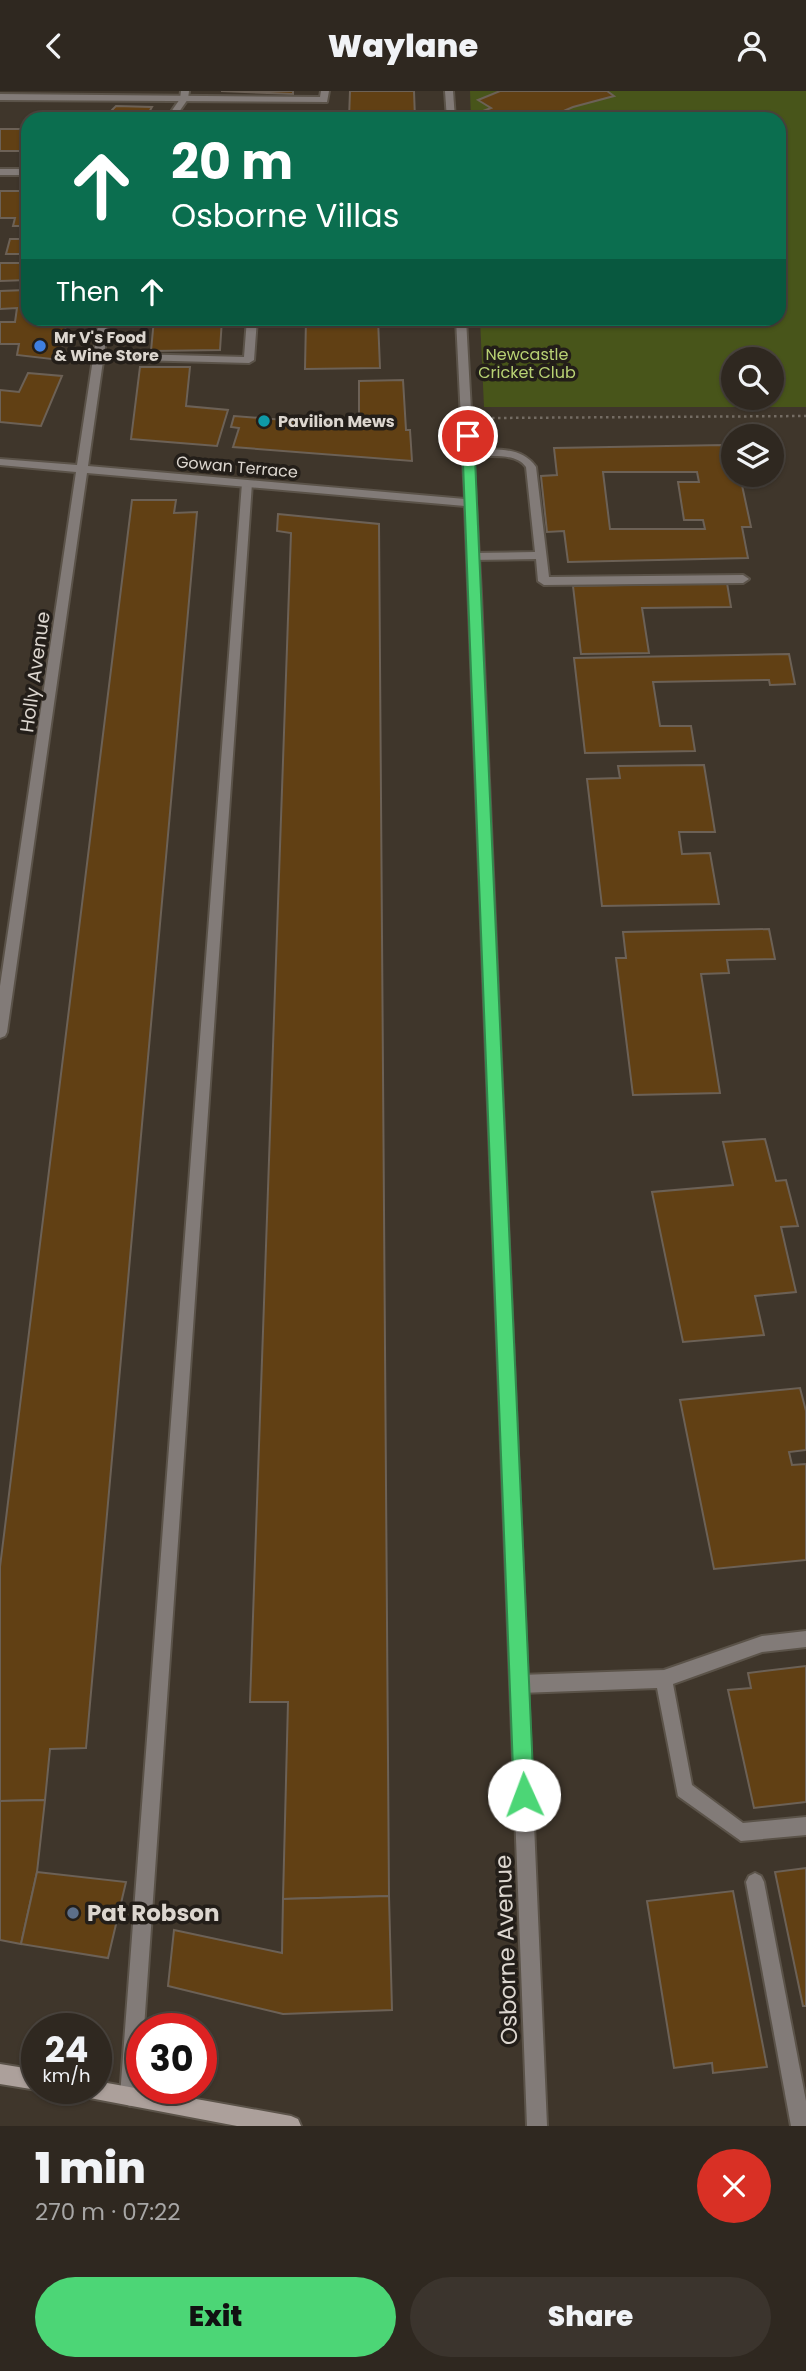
<!DOCTYPE html>
<html lang="en">
<head>
<meta charset="utf-8">
<style>
  body { margin:0; font-family:Poppins,sans-serif; background:#3b342d; color:#f1f3f6; height:100vh; display:flex; flex-direction:column; font-size:26px; white-space:nowrap }
  * { box-sizing:border-box; margin:0 }
  p { font-size:23px; color:#a7a6a5 }
  .icon { flex:none; width:38px; height:38px; fill:none; stroke:currentColor; stroke-width:2; stroke-linecap:round; stroke-linejoin:round }
  .map { position:relative; height:2035px; overflow:hidden }
  .side { display:flex; flex-direction:column; background:#2f2820; flex:1 }
  .side>* { flex:none }
  .guide { position:absolute; left:21px; top:21px; width:765px; height:214px; border-radius:21px; box-shadow:0 2px 5px #0004,0 0 0 2px #4a443e; background:#0b6e4f; color:#fff; overflow:hidden }
  .controls { position:absolute; left:721px; top:256px; display:grid; gap:14px }
  .controls a { display:grid; place-items:center; width:63px; height:63px; border-radius:50%; background:#2f2820; box-shadow:0 2px 5px #0004,0 0 0 2px #4a443e; font-size:35px }
  .speed { position:absolute; left:21px; top:1922px; display:flex; gap:14px; font-size:35px; font-weight:700; text-align:center }
  .speed>* { display:grid; place-content:center; width:91px; height:91px; border-radius:50%; background:#2f2820; box-shadow:0 2px 5px #0004,0 0 0 2px #4a443e; line-height:1 }
  .speed small { font-size:18px; font-weight:400 }
  .speed .limit { border:10px solid #d22; background:#fff; color:#111 }
  .pin { position:absolute; display:grid; place-items:center; width:60px; height:60px; color:#fff; margin:-30px; border:4px solid #fff; border-radius:50%; box-shadow:0 2px 7px #0007 }
  .me { position:absolute; width:77px; margin:-38px; rotate:358deg; stroke-linejoin:round; filter:drop-shadow(0 0 5px #0008) }
  .turn { display:flex; align-items:center; gap:24px; height:147px; padding:0 35px; font-size:32px }
  .turn .icon { width:91px; height:91px; stroke-width:2.5 }
  .turn b { display:block; font-size:49px; line-height:60px }
  .then { display:flex; align-items:center; height:66px; padding:0 35px; background:#0003; gap:14px; font-size:26px }
  .round { display:grid; place-items:center; flex:none; width:74px; height:74px; border-radius:37px; background:#3b342d }
  .overview { display:flex; align-items:center; justify-content:space-between; height:119px; padding:0 35px }
  h1 { font-size:42px; font-weight:800; line-height:52px }
  .primary-button { display:flex; gap:14px; margin-top:auto; padding:14px 35px }
  .primary-button a { flex:1; height:80px; border-radius:42px; background:#4cd676; color:#111; font-size:28px; font-weight:800; line-height:80px; text-align:center }
  .primary-button a+a { background:#3b342d; color:#f1f3f6 }
  header { display:flex; justify-content:space-between; align-items:center; height:91px; padding:0 35px; background:#2f2820; font-size:32px; font-weight:800 }
  .map>svg:first-child { display:block }
</style>
</head>
<body>
<header><svg class="icon" aria-label="back" viewBox="0 0 24 24"><path d="M15 5l-7 7 7 7"/></svg>Waylane<svg class="icon" aria-label="person" viewBox="0 0 24 24"><circle cx="12" cy="8" r="4"/><path d="M4 21q1-7 8-7t8 7"/></svg></header>
<div class="map">
<svg width="806" height="2035" viewBox="0 0 806 2035">
  <rect width="100%" height="100%" fill="#3f362b"/>
  <!-- green -->
  <path fill="#48551a" fill-rule="evenodd" d="M 470,0 L 806,0 L 806,316 L 484,316 L 480,228 L 779,228 L 779,28 L 471,28 ZM 733,268 L 772,268 L 772,306 L 733,306 Z"/>
  <!-- building -->
  <g fill="#614014" stroke="#6c6156" stroke-width="2" fill-rule="evenodd">
    <path d="M 221,0 L 293,0 L 293,3 Z"/>
    <path d="M 350,0 L 414,0 L 415,28 L 349,28 Z"/>
    <path d="M 500,0 L 607,0 L 614,5 L 573,16 L 545,28 L 496,28 L 483,20 L 491,17 L 478,9 Z"/>
    <path d="M 116,15 L 152,16 L 145,28 L 103,28 Z"/>
    <rect x="0" y="38" width="28" height="22"/>
    <path d="M 0,100 L 28,100 L 28,135 L 13,135 L 15,127 L 0,127 Z"/>
    <path d="M 10,148 L 28,148 L 28,163 L 6,163 Z"/>
    <path d="M 0,172 L 28,172 L 28,228 L 67,228 L 60,269 L 17,264 L 19,253 L 0,253 L 0,231 L 15,231 L 17,217 L 0,218 L 0,200 L 26,199 L 27,189 L 0,190 Z"/>
    <path d="M 154,228 L 222,228 L 220,259 L 151,260 Z"/>
    <path d="M 306,228 L 378,228 L 380,277 L 305,278 Z"/>
    <path d="M 140,276 L 190,276 L 186,315 L 228,319 L 217,355 L 131,348 Z"/>
    <path d="M 28,282 L 62,285 L 41,335 L 0,331 L 0,299 L 19,301 Z"/>
    <path d="M 403,289 L 406,339 L 410,339 L 412,370 L 233,356 L 239,337 L 231,336 L 234,325 L 359,335 L 359,290 Z"/>
    <path d="M 724,354 L 731,385 L 740,385 L 751,436 L 742,436 L 748,467 L 568,471 L 564,440 L 547,441 L 541,385 L 557,384 L 554,357 ZM 603,381 L 697,381 L 699,391 L 678,391 L 684,429 L 703,429 L 705,438 L 610,438 Z"/>
    <path d="M 132,409 L 176,409 L 174,422 L 197,421 L 86,1657 L 50,1658 L 45,1709 L 0,1710 L 0,1476 Z"/>
    <path d="M 278,423 L 379,433 L 389,1805 L 283,1808 L 288,1611 L 250,1611 L 291,442 L 277,440 Z"/>
    <path d="M 727,492 L 731,516 L 642,517 L 649,562 L 581,563 L 573,495 Z"/>
    <path d="M 789,563 L 795,593 L 770,594 L 769,589 L 653,591 L 660,635 L 691,635 L 695,660 L 585,662 L 574,567 Z"/>
    <path d="M 704,674 L 715,741 L 679,741 L 682,763 L 710,762 L 719,813 L 602,815 L 587,688 L 620,687 L 618,675 Z"/>
    <path d="M 769,838 L 775,868 L 727,869 L 729,882 L 701,883 L 720,1002 L 633,1004 L 616,867 L 626,867 L 623,841 Z"/>
    <path d="M 765,1048 L 776,1090 L 786,1089 L 798,1135 L 781,1136 L 796,1201 L 755,1205 L 764,1244 L 683,1251 L 652,1101 L 733,1094 L 723,1051 Z"/>
    <path d="M 800,1297 L 806,1320 L 806,1359 L 789,1361 L 792,1374 L 806,1373 L 806,1469 L 714,1478 L 680,1309 Z"/>
    <path d="M 806,1575 L 806,1711 L 754,1717 L 728,1599 L 751,1597 L 748,1582 Z"/>
    <path d="M 45,1709 L 37,1781 L 21,1853 L 0,1849 L 0,1710 Z"/>
    <path d="M 806,1777 L 806,1915 L 803,1915 L 775,1781 Z"/>
    <path d="M 37,1781 L 126,1791 L 108,1867 L 21,1853 Z"/>
    <path d="M 733,1800 L 767,1976 L 713,1982 L 712,1972 L 674,1977 L 647,1810 Z"/>
    <path d="M 389,1805 L 392,1919 L 283,1923 L 168,1895 L 174,1839 L 282,1862 L 283,1808 Z"/>
  </g>
  <g fill="none" stroke-linecap="round" stroke-linejoin="round">
    <!-- lane casing -->
    <g stroke="#5b5349" stroke-width="4">
      <g id="lane">
        <path d="M 321,0 L 329,0 L 327,11 L 0,9 L 0,3 L 320,6 Z"/>
        <path d="M 247,228 L 257,228 L 254,269 L 249,272 L 98,268 L 93,265 L 98,262 L 244,266 Z"/>
        <path d="M 469,359 C 493,359 521,354 536,376 L 549,486 L 743,484 L 749,488 L 743,492 L 544,494 L 538,490 L 536,468 L 470,469 L 468,466 L 474,462 L 535,461 L 526,376 C 514,359 484,368 465,364 L 465,360 Z"/>
        <path d="M 247,389 L 252,392 L 144,1937 L 142,1937 L 140,2005 L 137,2012 L 130,2015 L 123,2012 L 120,2005 L 242,392 Z"/>
        <path d="M 806,1540 L 806,1556 L 762,1561 L 673,1593 L 692,1694 L 743,1732 L 806,1726 L 806,1744 L 741,1750 L 678,1705 L 657,1597 L 520,1602 L 514,1599 L 511,1593 L 514,1587 L 520,1584 L 664,1579 L 762,1545 Z"/>
        <path d="M 755,1782 L 761,1785 L 764,1791 L 806,2010 L 806,2035 L 791,2035 L 746,1791 L 749,1785 Z"/>
      </g>
    </g>
    <!-- street casing -->
    <g stroke="#5b5349" stroke-width="4">
      <g id="street">
        <path d="M 181,0 L 189,0 L 188,8 L 174,28 L 166,28 L 180,8 Z"/>
        <path d="M 445,0 L 453,0 L 455,28 L 447,28 Z"/>
        <rect x="0" y="78" width="28" height="6"/>
        <path d="M 99,228 L 109,228 L 88,375 L 465,408 L 456,228 L 466,228 L 481,503 L 547,2035 L 527,2035 L 465,415 L 87,382 L 7,941 L 5,945 L 0,947 L 0,895 L 76,381 L 0,374 L 0,368 L 77,374 Z"/>
      </g>
    </g>
    <!-- secondary casing -->
    <g stroke="#5b5349" stroke-width="4">
      <g id="secondary">
        <path d="M 0,1973 L 37,1979 L 37,1997 L 41,1997 L 37,1999 L 0,1993 Z"/>
        <path d="M 96,1990 L 291,2025 L 298,2028 L 301,2035 L 237,2035 L 74,2004 L 71,1997 L 96,1997 Z"/>
      </g>
    </g>
    <!-- path -->
    <path stroke="#746c63" stroke-width="2.5" stroke-dasharray="2.5 3.5" stroke-linecap="butt" d="M 492,327 L 806,325"/>
    <!-- lane -->
    <use href="#lane" fill="#827b78" fill-rule="evenodd"/>
    <!-- street -->
    <use href="#street" fill="#827b78" fill-rule="evenodd"/>
    <!-- secondary -->
    <use href="#secondary" fill="#aca09b" fill-rule="evenodd"/>
  </g>
  <!-- route -->
  <path fill="#4cd676" stroke="#318b4d" stroke-width="2" d="M 468,341 L 474,345 L 534,1704 L 531,1711 L 524,1714 L 517,1711 L 514,1704 L 462,345 Z"/>
  <!-- markers -->
  <circle fill="#3f7fe0" stroke="#231e19" stroke-width="2.5" cx="40" cy="255" r="7"/>
  <circle fill="#0f9aa8" stroke="#231e19" stroke-width="2.5" cx="264" cy="330" r="7"/>
  <circle fill="#5c6f8a" stroke="#231e19" stroke-width="2.5" cx="73" cy="1822" r="7"/>
  <g text-anchor="middle" dominant-baseline="central" stroke-width="7" stroke-linejoin="round" paint-order="stroke">
    <!-- far-poi labels -->
    <g font-size="16" font-weight="bold" fill="#dcd6cf" stroke="#231e19" text-anchor="start">
      <text x="54" y="246">Mr V's Food<tspan x="54" dy="18">&amp; Wine Store</tspan></text>
      <text x="278" y="330">Pavilion Mews</text>
    </g>
    <!-- far-park labels -->
    <g font-size="16" fill="#b8d173" stroke="#231e19">
      <text x="527" y="263">Newcastle<tspan x="527" dy="18">Cricket Club</tspan></text>
    </g>
    <!-- far-street labels -->
    <g font-size="16" fill="#dcd6cf" stroke="#231e19">
      <text transform="translate(237 376) rotate(5)">Gowan Terrace</text>
    </g>
    <!-- street labels -->
    <g font-size="19" fill="#dcd6cf" stroke="#231e19">
      <text transform="translate(35 581) rotate(-82)">Holly Avenue</text>
    </g>
    <!-- near-poi labels -->
    <g font-size="23" font-weight="bold" fill="#dcd6cf" stroke="#231e19" text-anchor="start">
      <text x="87" y="1822">Pat Robson</text>
    </g>
    <!-- near-street labels -->
    <g font-size="23" fill="#dcd6cf" stroke="#231e19">
      <text transform="translate(506 1859) rotate(-92)">Osborne Avenue</text>
    </g>
  </g>
</svg>
<div class="controls">
<a><svg class="icon" aria-label="search" viewBox="0 0 24 24"><circle cx="10" cy="10" r="6"/><path d="M15 15l6 6"/></svg></a>
<a><svg class="icon" aria-label="layers" viewBox="0 0 24 24"><path d="M12 4l9 5-9 5-9-5zM3 14l9 5 9-5"/></svg></a>
</div>
<div class="speed"><div>24<small>km/h</small></div><div class="limit">30</div></div>
<div class="pin" style="left:468px;top:345px;background:#d93025"><svg class="icon" aria-label="arrive" viewBox="0 0 24 24"><path d="M6 21V4h12l-3 4 3 4H6"/></svg></div>
<svg class="me" style="left:524px;top:1704px" viewBox="-20 -20 40 40"><circle r="19" fill="#fff"/><path d="M0-13L10 11 0 6-10 11z" fill="#4cd676"/></svg>
<div class="guide">
<div class="turn"><svg class="icon" aria-label="ahead" viewBox="0 0 24 24"><path d="M12 20V5M6 11l6-6 6 6"/></svg><div><b>20 m</b>Osborne Villas</div></div>
<div class="then">Then<svg class="icon" aria-label="ahead" viewBox="0 0 24 24"><path d="M12 20V5M6 11l6-6 6 6"/></svg></div>
</div>
</div>
<section class="side">
<div class="overview"><div><h1>1 min</h1><p>270 m · 07:22</p></div><a class="round" style="background:#d93025;color:#fff"><svg class="icon" aria-label="close" viewBox="0 0 24 24"><path d="M6 6l12 12M18 6L6 18"/></svg></a></div>
<div class="primary-button"><a>Exit</a><a>Share</a></div>
</section>
</body>
</html>
